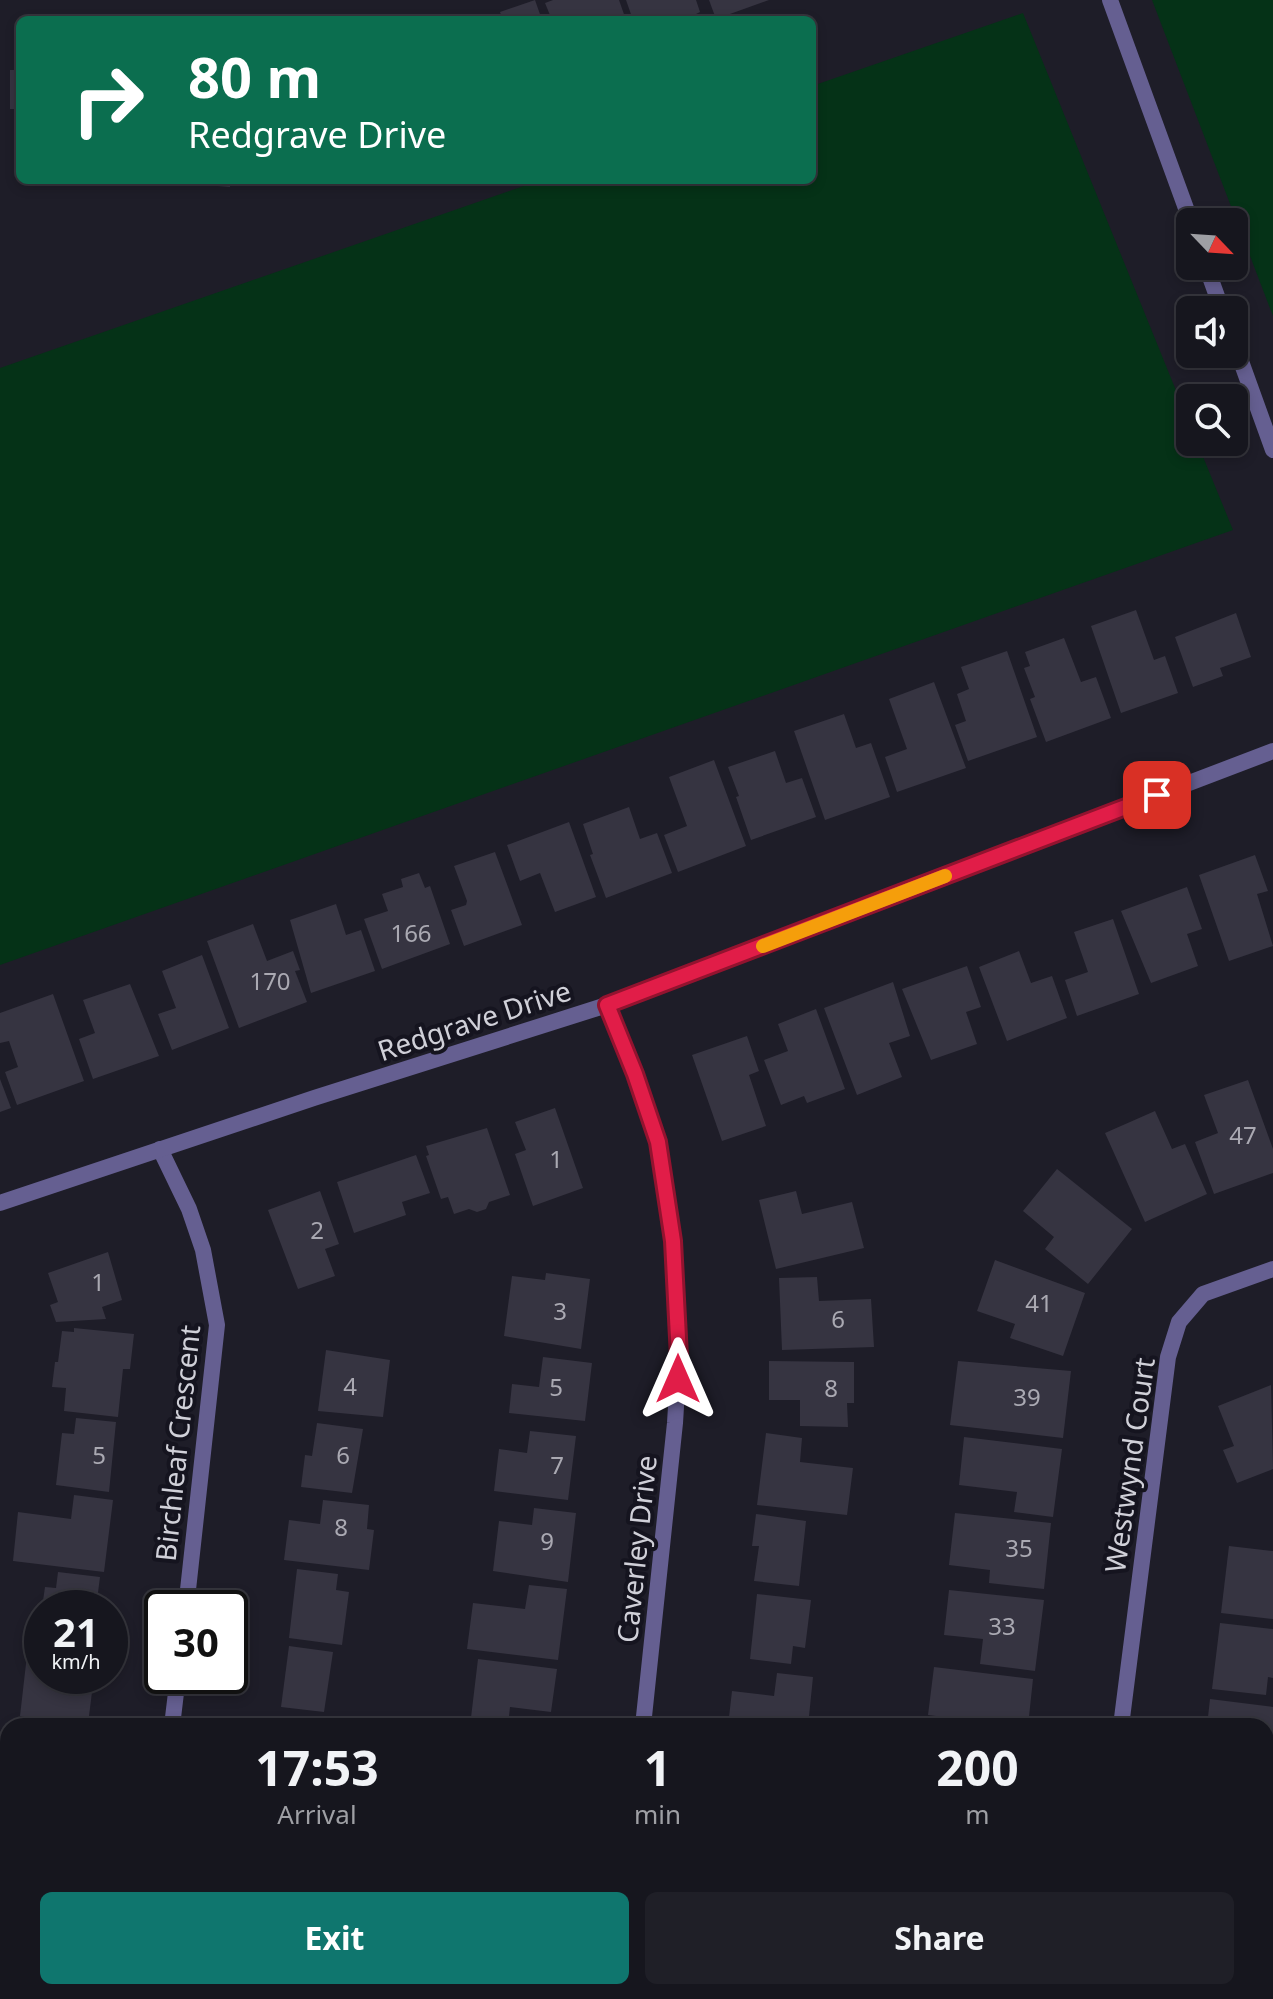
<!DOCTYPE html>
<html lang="en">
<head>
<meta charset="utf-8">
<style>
  body { margin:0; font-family:"Noto Sans",sans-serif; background:#1f1f27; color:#f1f3f6; height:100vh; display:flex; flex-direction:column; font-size:30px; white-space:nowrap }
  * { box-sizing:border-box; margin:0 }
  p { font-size:26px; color:#9e9fa4 }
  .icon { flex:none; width:44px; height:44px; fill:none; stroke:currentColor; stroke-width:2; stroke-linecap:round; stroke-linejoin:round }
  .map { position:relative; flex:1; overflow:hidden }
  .sheet { position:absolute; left:0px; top:1718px; width:1274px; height:282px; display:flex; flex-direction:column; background:#16161e; border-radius:24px 24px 0 0; box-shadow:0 4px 12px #0003,0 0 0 2px #35353c }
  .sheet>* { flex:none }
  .top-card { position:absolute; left:16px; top:16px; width:800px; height:168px; border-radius:12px; box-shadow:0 4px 12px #0003,0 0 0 2px #35353c; background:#0b6e4f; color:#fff; overflow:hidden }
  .needle { width:52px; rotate:115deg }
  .controls { position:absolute; left:1176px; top:208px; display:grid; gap:16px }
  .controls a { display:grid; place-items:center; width:72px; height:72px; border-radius:12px; background:#16161e; box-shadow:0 4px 12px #0003,0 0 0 2px #35353c; font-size:40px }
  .speed { position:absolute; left:24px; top:1590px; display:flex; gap:16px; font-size:40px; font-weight:700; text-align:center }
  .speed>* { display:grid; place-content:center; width:104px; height:104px; border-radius:50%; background:#16161e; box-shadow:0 4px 12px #0003,0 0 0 2px #35353c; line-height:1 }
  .speed small { font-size:20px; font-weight:400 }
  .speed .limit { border:4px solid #111; border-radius:12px; background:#fff; color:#111 }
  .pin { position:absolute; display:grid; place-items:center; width:68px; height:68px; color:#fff; margin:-34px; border-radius:16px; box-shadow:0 4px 12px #0006 }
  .me { position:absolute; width:88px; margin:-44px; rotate:0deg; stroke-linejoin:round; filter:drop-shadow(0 0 6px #0008) }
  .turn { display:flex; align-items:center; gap:28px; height:168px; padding:0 40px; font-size:36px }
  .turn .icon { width:104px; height:104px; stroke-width:2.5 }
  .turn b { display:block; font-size:56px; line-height:68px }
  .eta { display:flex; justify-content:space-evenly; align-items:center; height:136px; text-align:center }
  .eta b { font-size:48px; font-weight:700; line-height:56px }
  .action { display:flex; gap:16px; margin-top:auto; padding:16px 40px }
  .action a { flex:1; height:92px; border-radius:12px; background:#0f766e; color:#fff; font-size:32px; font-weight:700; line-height:92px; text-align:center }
  .action a+a { background:#1f1f27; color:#f1f3f6 }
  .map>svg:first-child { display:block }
</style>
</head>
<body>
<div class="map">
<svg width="1273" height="1999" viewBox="0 0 1273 1999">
  <rect width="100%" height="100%" fill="#1e1d28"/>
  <!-- green -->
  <g fill="#053217">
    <path d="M 1152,0 L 1273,0 L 1273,316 Z"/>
    <path d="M 1023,13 L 1190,425 L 1190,442 L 1197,442 L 1233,530 L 0,965 L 0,368 L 541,180 L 812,180 L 812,86 Z"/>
  </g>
  <!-- building -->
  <g fill="#363441">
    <path d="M 535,0 L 542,20 L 503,20 L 500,12 Z"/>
    <path d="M 553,0 L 619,0 L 626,20 L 552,20 L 545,3 Z"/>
    <path d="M 626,0 L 696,0 L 700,12 L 684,20 L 633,20 Z"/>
    <path d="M 709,0 L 769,0 L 716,19 Z"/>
    <rect x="10" y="70" width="10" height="39"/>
    <path d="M 181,180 L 230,180 L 230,187 L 181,183 Z"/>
    <path d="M 1136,610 L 1154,660 L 1165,656 L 1178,693 L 1121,713 L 1091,626 Z"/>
    <path d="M 1236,613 L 1251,657 L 1220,668 L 1223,676 L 1193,687 L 1175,637 Z"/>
    <path d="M 1064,638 L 1081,682 L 1096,677 L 1111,718 L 1046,742 L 1030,699 L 1035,697 L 1024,668 L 1030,666 L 1025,652 Z"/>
    <path d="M 1007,651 L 1037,737 L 968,761 L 955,725 L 966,721 L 957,694 L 969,689 L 961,667 Z"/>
    <path d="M 934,682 L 966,768 L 897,792 L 885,757 L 907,749 L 889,699 Z"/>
    <path d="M 844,714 L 856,748 L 871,743 L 890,797 L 825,820 L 794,731 Z"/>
    <path d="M 775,751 L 786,783 L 802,778 L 816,817 L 751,840 L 736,797 L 739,796 L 728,767 Z"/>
    <path d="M 714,760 L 746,846 L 678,872 L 664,835 L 687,826 L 669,777 Z"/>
    <path d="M 629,807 L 640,839 L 657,833 L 672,873 L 606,898 L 590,855 L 593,854 L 583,824 Z"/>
    <path d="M 569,822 L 596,897 L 555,912 L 540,873 L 520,881 L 507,845 Z"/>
    <path d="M 495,852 L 522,925 L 464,946 L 451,910 L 466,905 L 467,901 L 454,866 Z"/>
    <path d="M 1255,855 L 1268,891 L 1257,894 L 1273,946 L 1229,961 L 1199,875 Z"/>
    <path d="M 419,873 L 425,888 L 430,886 L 450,944 L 382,969 L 364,919 L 388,911 L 382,894 L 403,887 L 401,879 Z"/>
    <path d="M 1187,887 L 1202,929 L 1187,934 L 1198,966 L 1151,983 L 1121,911 Z"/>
    <path d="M 336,904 L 346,935 L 361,930 L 375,971 L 311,993 L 290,920 Z"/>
    <path d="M 1113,919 L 1139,994 L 1077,1016 L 1065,980 L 1088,972 L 1074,932 Z"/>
    <path d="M 253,924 L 267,961 L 293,951 L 300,970 L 295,971 L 307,1002 L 239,1028 L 207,941 Z"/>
    <path d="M 1019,951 L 1031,983 L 1052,976 L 1067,1018 L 1007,1041 L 979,967 Z"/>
    <path d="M 202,955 L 229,1028 L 172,1050 L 158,1014 L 176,1008 L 162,971 Z"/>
    <path d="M 967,966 L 981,1007 L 966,1012 L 977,1044 L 931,1060 L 902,989 Z"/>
    <path d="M 893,982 L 910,1036 L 889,1043 L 902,1077 L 857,1095 L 824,1008 Z"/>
    <path d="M 130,984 L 159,1056 L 93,1079 L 79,1039 L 95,1033 L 83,1000 Z"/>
    <path d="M 53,994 L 84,1081 L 17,1105 L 5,1072 L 18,1067 L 9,1041 L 0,1043 L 0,1013 Z"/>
    <path d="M 816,1009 L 845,1089 L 807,1103 L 804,1096 L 781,1105 L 764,1060 L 788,1051 L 778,1024 Z"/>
    <path d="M 747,1036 L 759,1071 L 749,1075 L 766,1126 L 722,1141 L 692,1055 Z"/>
    <path d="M 0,1079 L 11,1108 L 0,1112 Z"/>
    <path d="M 1248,1080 L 1273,1149 L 1273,1173 L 1214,1194 L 1195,1142 L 1218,1133 L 1204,1095 Z"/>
    <path d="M 555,1108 L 583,1188 L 533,1206 L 515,1154 L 526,1150 L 515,1122 Z"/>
    <path d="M 1155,1111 L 1172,1149 L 1185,1144 L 1207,1194 L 1145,1222 L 1105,1133 Z"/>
    <path d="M 487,1128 L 510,1195 L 489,1202 L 486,1209 L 477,1212 L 469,1209 L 454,1214 L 448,1197 L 441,1199 L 426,1156 L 429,1155 L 426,1146 Z"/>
    <path d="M 416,1155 L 430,1193 L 402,1202 L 406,1215 L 354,1233 L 337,1182 Z"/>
    <path d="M 1057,1169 L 1132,1229 L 1088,1284 L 1045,1249 L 1054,1237 L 1023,1211 Z"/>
    <path d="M 320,1191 L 339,1244 L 325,1249 L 335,1276 L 298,1289 L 268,1210 Z"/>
    <path d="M 796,1191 L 802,1214 L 852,1202 L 864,1248 L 776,1269 L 759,1200 Z"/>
    <path d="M 108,1252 L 122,1300 L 102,1307 L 106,1319 L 56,1322 L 50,1305 L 58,1302 L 48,1273 Z"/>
    <path d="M 995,1260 L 1085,1293 L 1063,1356 L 1010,1338 L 1015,1324 L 977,1311 Z"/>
    <path d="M 546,1273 L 590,1279 L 581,1349 L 504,1336 L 512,1276 L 545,1280 Z"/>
    <path d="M 817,1277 L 819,1301 L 871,1299 L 874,1347 L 782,1350 L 779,1278 Z"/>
    <path d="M 74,1328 L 134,1334 L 130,1369 L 123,1369 L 118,1417 L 64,1411 L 66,1388 L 52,1387 L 55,1362 L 58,1362 L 62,1331 L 74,1332 Z"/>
    <path d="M 326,1350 L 390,1360 L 383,1417 L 318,1411 Z"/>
    <path d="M 543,1357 L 592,1363 L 585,1421 L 509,1413 L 512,1384 L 539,1387 Z"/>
    <path d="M 769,1361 L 854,1362 L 854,1403 L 847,1403 L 848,1427 L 800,1426 L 800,1400 L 769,1400 Z"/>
    <path d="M 958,1361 L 1071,1371 L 1063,1438 L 950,1425 Z"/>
    <path d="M 1271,1385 L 1273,1469 L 1237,1483 L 1223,1450 L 1234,1446 L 1218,1406 Z"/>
    <path d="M 76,1418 L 116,1422 L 109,1492 L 56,1485 L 62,1433 L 74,1434 Z"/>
    <path d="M 317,1423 L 363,1429 L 352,1493 L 301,1487 L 305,1455 L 312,1456 Z"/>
    <path d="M 530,1431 L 576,1436 L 568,1500 L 494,1491 L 499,1449 L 527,1453 Z"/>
    <path d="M 766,1433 L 802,1438 L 800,1462 L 853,1468 L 847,1515 L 757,1505 Z"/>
    <path d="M 964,1437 L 1062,1449 L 1053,1517 L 1014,1512 L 1017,1492 L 959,1485 Z"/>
    <path d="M 74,1495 L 113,1500 L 104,1572 L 13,1561 L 18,1512 L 71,1519 Z"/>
    <path d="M 323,1500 L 369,1505 L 367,1529 L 374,1530 L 369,1570 L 284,1560 L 289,1520 L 320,1524 Z"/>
    <path d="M 534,1508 L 576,1513 L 568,1582 L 493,1571 L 499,1521 L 532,1525 Z"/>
    <path d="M 955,1513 L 1051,1523 L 1044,1589 L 989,1583 L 990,1570 L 949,1565 Z"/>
    <path d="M 756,1514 L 806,1521 L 799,1586 L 754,1581 L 759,1546 L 752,1546 Z"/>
    <path d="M 1229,1546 L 1273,1551 L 1273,1619 L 1221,1613 Z"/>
    <path d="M 297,1569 L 338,1574 L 336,1590 L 349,1592 L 342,1645 L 289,1638 Z"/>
    <path d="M 58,1572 L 100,1577 L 96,1608 L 42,1608 L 45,1587 L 56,1588 Z"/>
    <path d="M 529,1585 L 567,1589 L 558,1660 L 467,1649 L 473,1603 L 525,1609 Z"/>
    <path d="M 949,1590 L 1044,1600 L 1035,1671 L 980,1664 L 983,1639 L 944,1635 Z"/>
    <path d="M 757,1594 L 811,1600 L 805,1648 L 793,1646 L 791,1664 L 750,1659 Z"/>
    <path d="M 1220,1623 L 1273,1629 L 1273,1678 L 1268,1677 L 1266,1695 L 1212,1689 Z"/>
    <path d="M 289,1646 L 333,1652 L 324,1712 L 281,1707 Z"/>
    <path d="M 27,1655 L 42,1656 L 42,1676 L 94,1676 L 88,1724 L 20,1716 Z"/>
    <path d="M 478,1659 L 557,1669 L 551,1712 L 510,1707 L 508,1726 L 470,1726 Z"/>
    <path d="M 934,1667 L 1033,1679 L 1028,1726 L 989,1726 L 989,1723 L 928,1715 Z"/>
    <path d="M 777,1673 L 813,1677 L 808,1726 L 728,1726 L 732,1691 L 774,1696 Z"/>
    <path d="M 1210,1699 L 1273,1707 L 1273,1764 L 1266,1763 L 1266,1726 L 1207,1726 Z"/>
    <path d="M 280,1717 L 326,1723 L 326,1726 L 279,1726 Z"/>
    <path d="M 0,1746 L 8,1747 L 8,1796 L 0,1795 Z"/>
    <path d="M 1266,1782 L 1273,1783 L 1273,1833 L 1266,1832 Z"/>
    <path d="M 1266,1856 L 1273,1856 L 1273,1912 L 1266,1913 Z"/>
    <path d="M 6,1887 L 8,1887 L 8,1948 L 0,1947 L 0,1897 L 5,1897 Z"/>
    <path d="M 1273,1933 L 1273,1989 L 1266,1990 L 1266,1934 Z"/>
    <path d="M 0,1974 L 8,1975 L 8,1992 L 54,1992 L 53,1999 L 0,1999 Z"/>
    <path d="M 215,1992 L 265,1992 L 264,1999 L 214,1999 Z"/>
    <path d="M 758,1992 L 800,1992 L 800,1999 L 757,1999 Z"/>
    <path d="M 980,1992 L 1024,1992 L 1025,1999 L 931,1999 L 931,1997 Z"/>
    <rect x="1202" y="1992" width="57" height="7"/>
  </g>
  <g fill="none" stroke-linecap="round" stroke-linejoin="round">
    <!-- minor -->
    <g stroke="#655f91" stroke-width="16">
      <path d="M 1110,0 L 1191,222"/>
      <path d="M 1206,266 L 1222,310"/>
      <path d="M 1234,342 L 1273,450"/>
      <path d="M 607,1005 L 635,1074 L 658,1142 L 673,1241 L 679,1357 L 675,1423 L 643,1726"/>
      <path d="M 160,1149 L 189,1209 L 203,1250 L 217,1325 L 186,1608"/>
      <path d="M 0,1203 L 314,1098 L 607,1005 L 1273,751"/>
      <path d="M 172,1726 L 178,1676"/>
      <path d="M 1121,1726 L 1168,1357 L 1179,1322 L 1203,1294 L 1273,1269"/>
      <path d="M 650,1992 L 652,1999"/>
      <path d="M 1101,1992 L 1102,1999"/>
      <path d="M 141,1999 L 142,1992"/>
    </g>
  </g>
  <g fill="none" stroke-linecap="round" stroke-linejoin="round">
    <!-- route casing -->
    <g stroke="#92132f" stroke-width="20">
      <path id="route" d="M 678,1379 L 679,1357 L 673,1241 L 658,1142 L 635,1074 L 607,1005 L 1157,795"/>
    </g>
    <!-- route -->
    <use href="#route" stroke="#e11d48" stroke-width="14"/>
    <!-- slow -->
    <path stroke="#f59e0b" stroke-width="14" d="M 763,946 L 945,876"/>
  </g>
  <g text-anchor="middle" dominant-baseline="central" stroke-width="8" stroke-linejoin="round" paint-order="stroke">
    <!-- number labels -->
    <g font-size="24" fill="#aaa9b2">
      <text x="411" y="932">166</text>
      <text x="270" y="980">170</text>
      <text x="1243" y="1134">47</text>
      <text x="556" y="1158">1</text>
      <text x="317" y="1229">2</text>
      <text x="98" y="1281">1</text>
      <text x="1039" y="1302">41</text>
      <text x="560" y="1310">3</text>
      <text x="838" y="1318">6</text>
      <text x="350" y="1385">4</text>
      <text x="556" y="1386">5</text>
      <text x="831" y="1387">8</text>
      <text x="1027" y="1396">39</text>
      <text x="99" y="1454">5</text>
      <text x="343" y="1454">6</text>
      <text x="557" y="1464">7</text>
      <text x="341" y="1526">8</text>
      <text x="547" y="1540">9</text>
      <text x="1019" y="1547">35</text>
      <text x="1002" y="1625">33</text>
    </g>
    <!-- street labels -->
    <g font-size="28" fill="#d0d0d8" stroke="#15141f">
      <text transform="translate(474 1020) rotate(-18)">Redgrave Drive</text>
      <text transform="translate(177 1443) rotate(-84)">Birchleaf Crescent</text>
      <text transform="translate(1129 1465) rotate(-82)">Westwynd Court</text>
      <text transform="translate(636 1549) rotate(-84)">Caverley Drive</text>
    </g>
  </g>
</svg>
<div class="controls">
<a><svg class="needle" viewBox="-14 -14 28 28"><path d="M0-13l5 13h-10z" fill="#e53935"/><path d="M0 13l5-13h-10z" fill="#9e9fa4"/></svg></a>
<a><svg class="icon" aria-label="sound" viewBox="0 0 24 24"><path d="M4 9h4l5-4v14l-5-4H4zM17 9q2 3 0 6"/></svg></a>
<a><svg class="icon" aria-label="search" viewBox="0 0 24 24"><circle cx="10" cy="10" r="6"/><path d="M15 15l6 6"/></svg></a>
</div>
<div class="speed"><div>21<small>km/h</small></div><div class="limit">30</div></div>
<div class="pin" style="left:1157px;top:795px;background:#d93025"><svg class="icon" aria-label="arrive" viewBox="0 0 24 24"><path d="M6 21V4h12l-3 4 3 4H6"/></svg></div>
<svg class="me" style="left:678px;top:1379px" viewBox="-20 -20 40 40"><path d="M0-17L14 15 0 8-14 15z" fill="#e11d48" stroke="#fff" stroke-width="4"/></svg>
<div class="top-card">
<div class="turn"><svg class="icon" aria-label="right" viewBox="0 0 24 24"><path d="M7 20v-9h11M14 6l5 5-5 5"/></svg><div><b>80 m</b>Redgrave Drive</div></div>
</div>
<section class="sheet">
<div class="eta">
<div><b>17:53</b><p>Arrival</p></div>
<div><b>1</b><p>min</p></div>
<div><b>200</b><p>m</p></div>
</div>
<div class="action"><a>Exit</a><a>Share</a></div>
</section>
</div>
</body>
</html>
